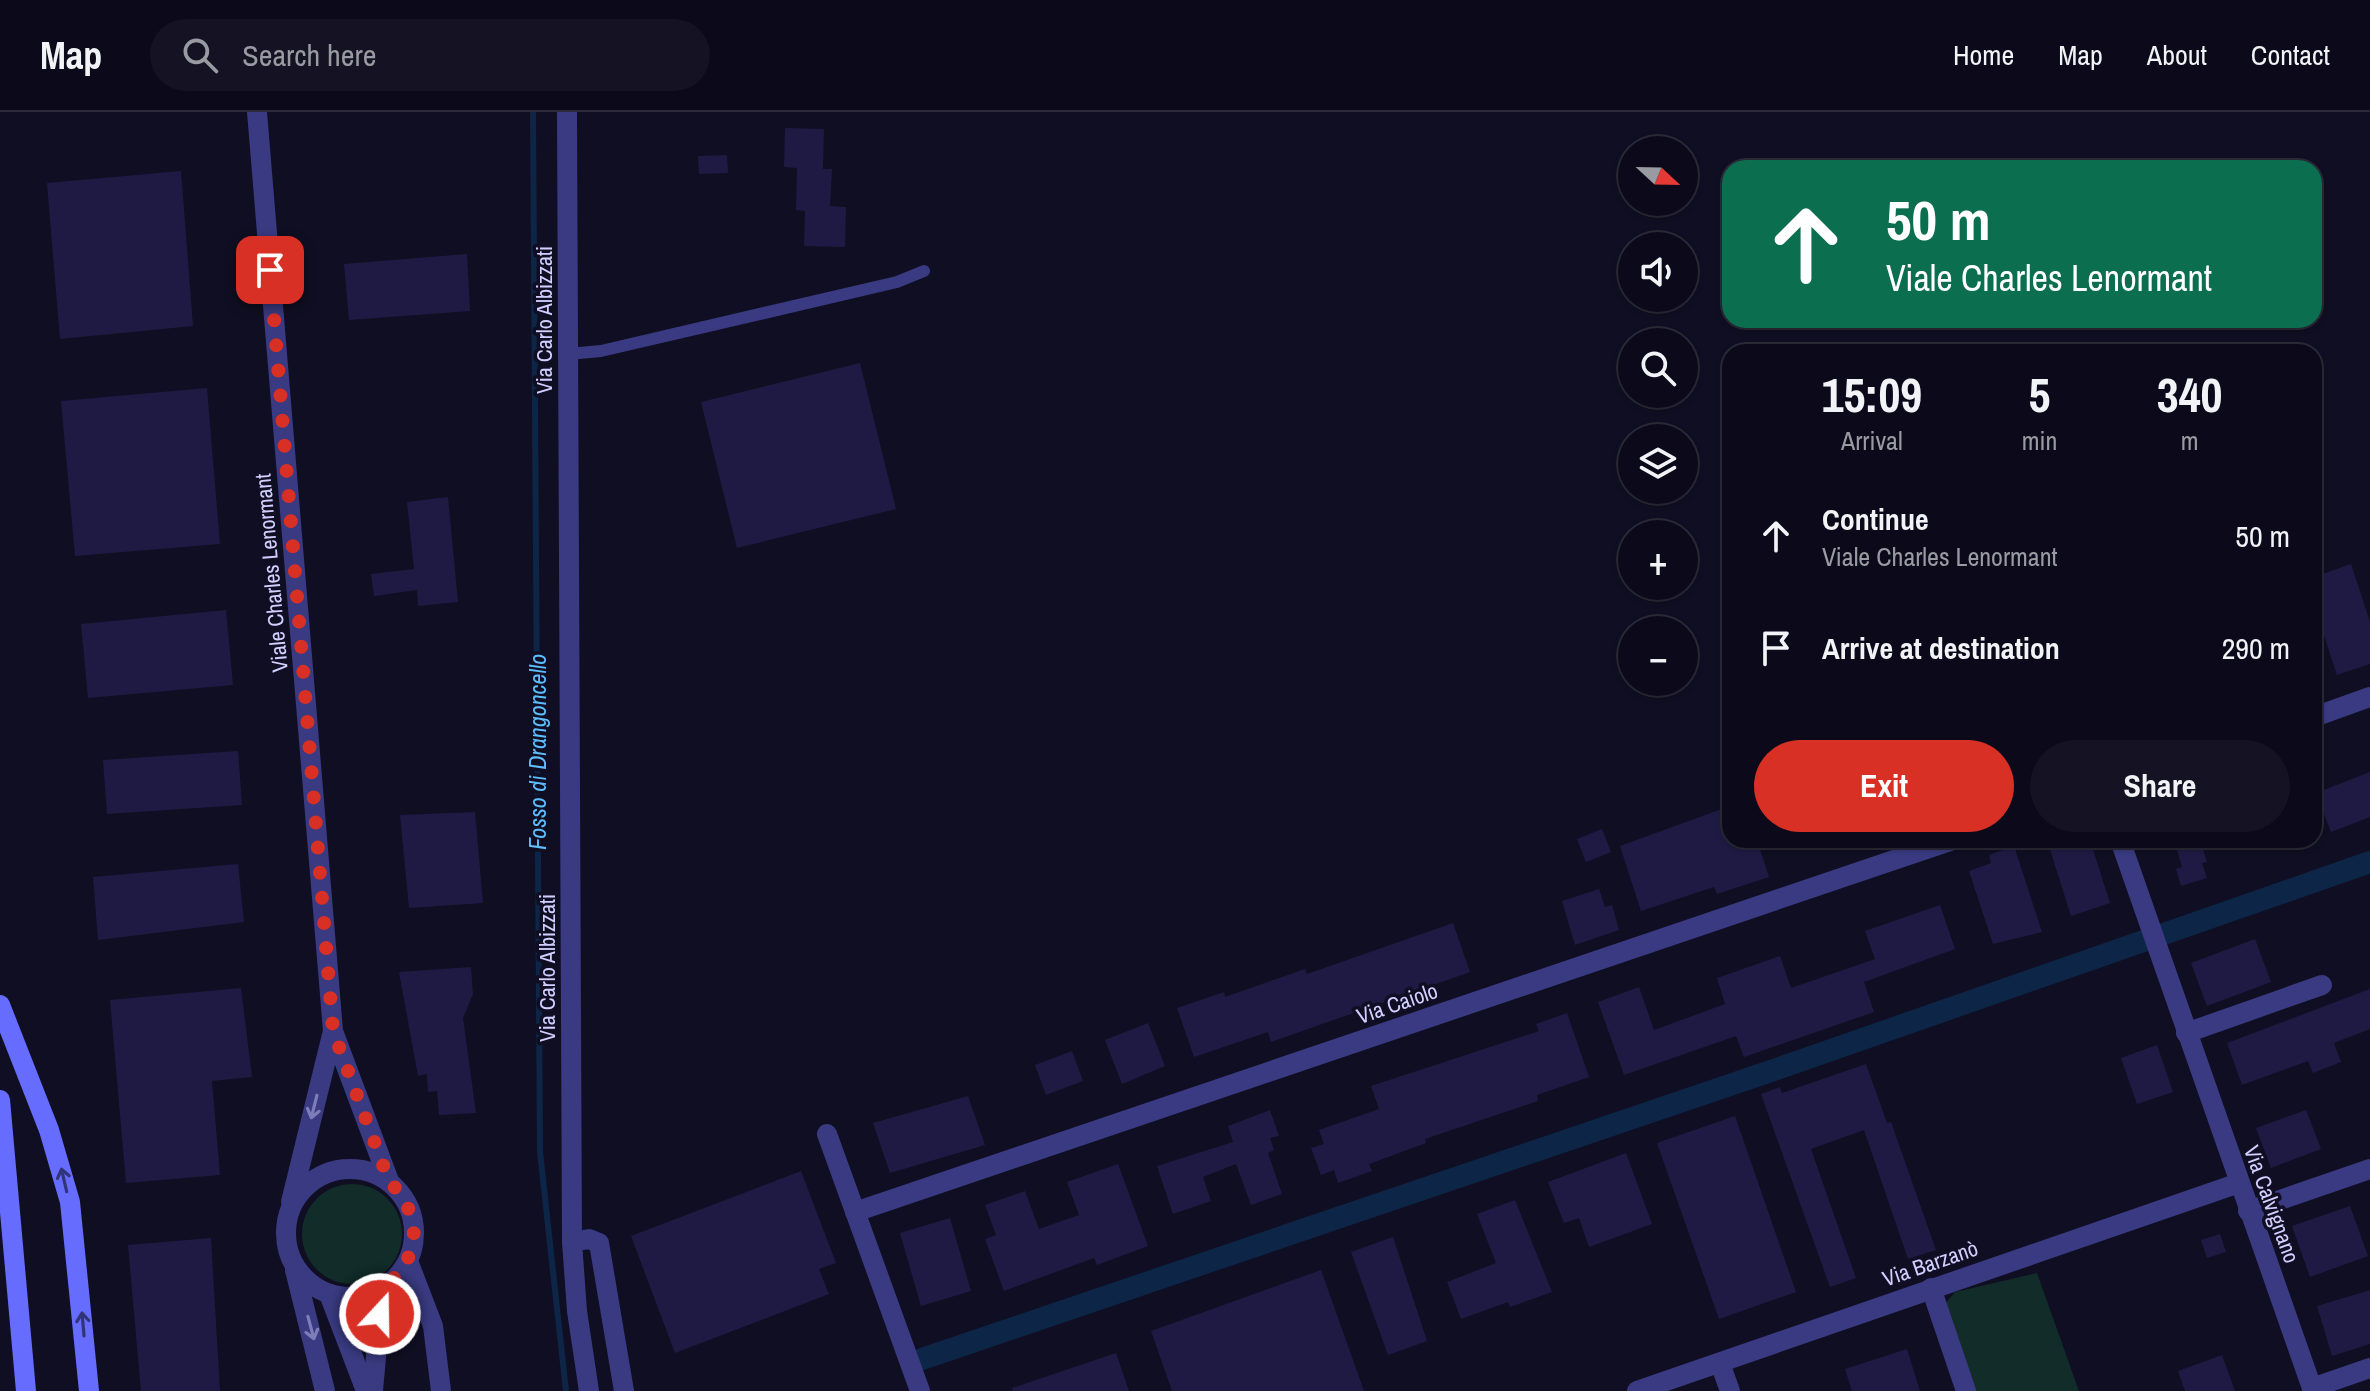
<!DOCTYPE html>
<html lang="en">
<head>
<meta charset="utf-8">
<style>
  body { margin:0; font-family:"Archivo Narrow",sans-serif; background:#151323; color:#f1f3f6; height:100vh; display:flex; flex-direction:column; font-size:30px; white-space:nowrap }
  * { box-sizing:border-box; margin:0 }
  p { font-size:26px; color:#9a9aa2 }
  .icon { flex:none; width:44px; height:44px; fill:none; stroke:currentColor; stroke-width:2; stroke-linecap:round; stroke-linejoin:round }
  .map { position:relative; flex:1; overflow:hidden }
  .panel { position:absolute; left:1722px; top:232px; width:600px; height:504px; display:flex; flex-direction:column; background:#0c0a1a; border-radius:24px; box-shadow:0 2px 6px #0004,0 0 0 2px #2c2b39 }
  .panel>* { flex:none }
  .guide { position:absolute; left:1722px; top:48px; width:600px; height:168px; border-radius:24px; box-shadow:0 2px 6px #0004,0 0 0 2px #2c2b39; background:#0b6e4f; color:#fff; overflow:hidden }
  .needle { width:52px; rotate:112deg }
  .controls { position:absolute; left:1618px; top:24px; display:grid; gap:16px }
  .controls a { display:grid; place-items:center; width:80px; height:80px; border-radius:50%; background:#0c0a1a; box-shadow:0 2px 6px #0004,0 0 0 2px #2c2b39; font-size:40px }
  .pin { position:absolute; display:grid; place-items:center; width:68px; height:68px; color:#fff; margin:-34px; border-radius:16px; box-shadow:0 4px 12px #0006 }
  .me { position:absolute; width:88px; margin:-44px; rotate:21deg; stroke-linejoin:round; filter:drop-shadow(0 0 6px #0008) }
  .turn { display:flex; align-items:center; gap:28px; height:168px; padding:0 32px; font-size:36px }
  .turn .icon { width:104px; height:104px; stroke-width:2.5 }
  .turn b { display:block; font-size:56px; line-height:68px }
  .eta { display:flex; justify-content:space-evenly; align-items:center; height:136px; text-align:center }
  .eta b { font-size:48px; font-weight:700; line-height:56px }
  .button { display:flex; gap:16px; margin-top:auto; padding:16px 32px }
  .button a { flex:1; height:92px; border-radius:48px; background:#d93025; color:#fff; font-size:32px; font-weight:700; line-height:92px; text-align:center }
  .button a+a { background:#151323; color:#f1f3f6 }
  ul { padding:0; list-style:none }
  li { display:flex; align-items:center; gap:24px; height:112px; padding:0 32px }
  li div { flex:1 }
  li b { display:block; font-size:30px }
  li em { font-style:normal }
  header { display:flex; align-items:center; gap:48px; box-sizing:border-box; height:112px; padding:0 40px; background:#0c0a1a; border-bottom:2px solid #2c2b39 }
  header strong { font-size:38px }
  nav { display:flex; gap:44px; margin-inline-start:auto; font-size:28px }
  .search { width:560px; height:72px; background:#151323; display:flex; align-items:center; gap:20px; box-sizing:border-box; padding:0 28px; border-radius:44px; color:#9a9aa2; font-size:30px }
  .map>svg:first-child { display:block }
</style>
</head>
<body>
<header>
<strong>Map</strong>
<div class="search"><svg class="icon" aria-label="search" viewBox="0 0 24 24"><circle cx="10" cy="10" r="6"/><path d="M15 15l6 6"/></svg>Search here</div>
<nav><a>Home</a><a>Map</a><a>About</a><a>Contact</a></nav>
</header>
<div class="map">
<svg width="2370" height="1279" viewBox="0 0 2370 1279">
  <rect width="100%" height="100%" fill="#100e22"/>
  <!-- green -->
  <g fill="#112c29">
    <circle cx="352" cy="1122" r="50"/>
    <path d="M 2037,1161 L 2079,1279 L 1975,1279 L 1945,1192 L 1955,1180 Z"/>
  </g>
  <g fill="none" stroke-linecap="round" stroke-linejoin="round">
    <!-- stream -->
    <path stroke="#0d2647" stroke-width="6" d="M 533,0 L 540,1040 L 566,1279"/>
    <!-- canal -->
    <path stroke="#0d2647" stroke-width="22" d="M 922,1247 L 1768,960 L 2370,750"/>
  </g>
  <!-- building -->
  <g fill="#1f1a43">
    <path d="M 785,16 L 824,17 L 823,57 L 832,57 L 830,94 L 846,95 L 845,135 L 804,134 L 805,99 L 796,98 L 797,56 L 784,55 Z"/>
    <path d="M 727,43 L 728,61 L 699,62 L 698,44 Z"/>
    <path d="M 181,59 L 193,214 L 60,227 L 47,71 Z"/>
    <path d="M 467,142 L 470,199 L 349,208 L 344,152 Z"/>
    <path d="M 860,251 L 896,397 L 737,436 L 701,290 Z"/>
    <path d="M 207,276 L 220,432 L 75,444 L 61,289 Z"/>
    <path d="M 448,385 L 458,490 L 418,494 L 417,478 L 374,484 L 371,462 L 414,457 L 407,390 Z"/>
    <path d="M 2351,452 L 2370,510 L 2370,552 L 2337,563 L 2314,493 L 2314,465 Z"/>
    <path d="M 226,498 L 233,573 L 88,586 L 81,512 Z"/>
    <path d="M 238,639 L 242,693 L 107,702 L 103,648 Z"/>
    <path d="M 2370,660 L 2370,705 L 2331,720 L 2316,681 Z"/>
    <path d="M 1730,694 L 1730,728 L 1757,728 L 1769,765 L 1717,782 L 1714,775 L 1641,799 L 1620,734 Z"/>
    <path d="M 475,700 L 483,791 L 409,796 L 400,703 Z"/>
    <path d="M 1602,717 L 1611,740 L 1586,750 L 1577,727 Z"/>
    <path d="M 2047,728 L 2090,728 L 2110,791 L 2071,804 Z"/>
    <path d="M 2174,728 L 2200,728 L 2207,750 L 2202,751 L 2207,766 L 2181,774 L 2176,757 L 2182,755 Z"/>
    <path d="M 2014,734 L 2042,820 L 1993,832 L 1969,759 L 1991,751 L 1989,743 Z"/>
    <path d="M 238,752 L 244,810 L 98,828 L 93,765 Z"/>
    <path d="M 1599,777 L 1605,795 L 1612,793 L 1619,818 L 1575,833 L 1562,789 Z"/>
    <path d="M 1940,793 L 1955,837 L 1864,870 L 1874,900 L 1744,945 L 1736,924 L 1624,963 L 1598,890 L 1639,875 L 1654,918 L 1725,892 L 1717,866 L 1780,844 L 1791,876 L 1875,847 L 1865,819 Z"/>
    <path d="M 1453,811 L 1470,860 L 1271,930 L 1268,920 L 1194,945 L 1177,896 L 1224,880 L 1225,885 L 1305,857 L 1307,862 Z"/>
    <path d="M 2255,827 L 2271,870 L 2207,894 L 2191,851 Z"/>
    <path d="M 471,855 L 473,882 L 463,906 L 476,1001 L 439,1003 L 437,979 L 428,980 L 427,962 L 418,964 L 399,860 Z"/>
    <path d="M 241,876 L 252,965 L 212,969 L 220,1063 L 126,1071 L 110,888 Z"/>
    <path d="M 2370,877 L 2370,917 L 2334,931 L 2341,950 L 2313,961 L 2308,949 L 2242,973 L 2227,931 Z"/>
    <path d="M 1567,901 L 1589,965 L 1537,983 L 1538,989 L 1425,1027 L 1426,1031 L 1369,1052 L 1372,1059 L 1338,1071 L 1334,1058 L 1321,1063 L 1311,1036 L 1324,1032 L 1319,1018 L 1379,997 L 1371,974 L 1539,919 L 1536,912 Z"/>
    <path d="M 1148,911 L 1165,954 L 1122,972 L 1105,928 Z"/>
    <path d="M 2157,933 L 2173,980 L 2137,992 L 2121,946 Z"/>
    <path d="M 1072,939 L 1083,969 L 1046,983 L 1035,953 Z"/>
    <path d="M 1866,952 L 1887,1011 L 1891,1010 L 1936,1138 L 1908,1147 L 1864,1018 L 1811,1037 L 1856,1166 L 1830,1175 L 1761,982 L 1780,975 L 1782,981 Z"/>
    <path d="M 968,984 L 985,1033 L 890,1061 L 873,1011 Z"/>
    <path d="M 1270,998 L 1279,1024 L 1270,1026 L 1274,1038 L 1268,1041 L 1282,1082 L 1251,1093 L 1236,1052 L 1203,1065 L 1211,1089 L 1173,1102 L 1157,1054 L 1233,1030 L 1228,1014 Z"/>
    <path d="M 2306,998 L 2321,1037 L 2271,1056 L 2256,1016 Z"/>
    <path d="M 1735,1004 L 1796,1180 L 1719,1207 L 1657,1031 Z"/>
    <path d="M 1626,1041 L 1652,1112 L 1589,1135 L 1579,1106 L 1564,1111 L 1548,1070 Z"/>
    <path d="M 1118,1052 L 1148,1134 L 1097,1153 L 1094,1146 L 1004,1179 L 985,1127 L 996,1123 L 985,1093 L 1025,1079 L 1039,1117 L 1079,1103 L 1067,1070 Z"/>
    <path d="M 801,1059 L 836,1151 L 819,1157 L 829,1182 L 675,1241 L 631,1124 Z"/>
    <path d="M 1515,1088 L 1552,1180 L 1510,1195 L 1508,1190 L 1461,1207 L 1447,1170 L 1496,1151 L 1477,1102 Z"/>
    <path d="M 2350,1094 L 2368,1144 L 2310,1165 L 2292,1114 Z"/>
    <path d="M 950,1106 L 971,1179 L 921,1194 L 900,1121 Z"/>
    <path d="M 2220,1122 L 2226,1140 L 2207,1146 L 2201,1128 Z"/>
    <path d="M 1393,1125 L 1427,1229 L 1388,1243 L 1351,1140 Z"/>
    <path d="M 211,1126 L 220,1279 L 141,1279 L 128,1133 Z"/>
    <path d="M 1321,1158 L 1364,1279 L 1172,1279 L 1151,1219 Z"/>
    <path d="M 2370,1178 L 2370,1232 L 2332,1244 L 2317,1194 Z"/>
    <path d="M 1907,1237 L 1920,1279 L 1852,1279 L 1845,1257 Z"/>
    <path d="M 1116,1241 L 1129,1279 L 1013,1279 L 1012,1276 Z"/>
    <path d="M 2222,1243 L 2235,1279 L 2185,1279 L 2178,1259 Z"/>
  </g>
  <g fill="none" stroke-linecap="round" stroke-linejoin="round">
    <!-- service -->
    <path stroke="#393a81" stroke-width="12" d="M 568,242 L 601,239 L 897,170 L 924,159"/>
    <!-- minor -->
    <g stroke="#393a81" stroke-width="20">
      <path d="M 257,0 L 333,919 L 389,1069"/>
      <path d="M 567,0 L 572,1130 L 577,1199 L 589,1279"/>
      <path d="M 2314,605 L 2370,585"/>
      <path d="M 2120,728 L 2313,1279"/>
      <path d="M 2186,921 L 2322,873"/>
      <path d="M 827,1022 L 920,1279"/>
      <circle cx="350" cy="1121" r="64"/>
      <path d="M 291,1090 L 333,919"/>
      <path d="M 2248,1099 L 2370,1057"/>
      <path d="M 855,1100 L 1953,728"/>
      <path d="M 572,1130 L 589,1127 L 599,1131 L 624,1279"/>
      <path d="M 408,1149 L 433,1214 L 441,1279"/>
      <path d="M 295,1158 L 325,1279"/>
      <path d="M 1931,1176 L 1966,1279"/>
      <path d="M 329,1182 L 366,1279"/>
      <path d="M 1720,1251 L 1730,1279"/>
      <path d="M 2312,1276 L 2370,1256"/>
      <path d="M 373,1279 L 382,1177"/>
      <path d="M 1637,1279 L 2239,1071"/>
    </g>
    <!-- secondary -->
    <g stroke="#666cfe" stroke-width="20">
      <path d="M 0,893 L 49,1018 L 70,1090 L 89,1279"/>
      <path d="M 0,988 L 26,1279"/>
    </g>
  </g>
  <!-- one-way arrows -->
  <defs><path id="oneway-shaft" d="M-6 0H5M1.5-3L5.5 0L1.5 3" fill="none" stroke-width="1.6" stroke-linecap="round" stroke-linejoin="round" transform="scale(2)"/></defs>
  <g stroke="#7d7dba">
    <use href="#oneway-shaft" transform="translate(314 995) rotate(104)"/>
    <use href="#oneway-shaft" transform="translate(311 1216) rotate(75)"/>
  </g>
  <g stroke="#32347a">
    <use href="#oneway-shaft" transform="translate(64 1068) rotate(-103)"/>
    <use href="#oneway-shaft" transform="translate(83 1212) rotate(-95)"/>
  </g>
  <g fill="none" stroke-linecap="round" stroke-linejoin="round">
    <!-- route -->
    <path stroke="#d93025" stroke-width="14" stroke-dasharray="0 25.2" d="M 270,158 L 333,919 L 389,1069 C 424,1106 422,1145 382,1177 L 380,1202"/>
  </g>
  <g text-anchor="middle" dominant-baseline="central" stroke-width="7" stroke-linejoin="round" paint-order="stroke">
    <!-- street labels -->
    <g font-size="22" fill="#d1cfff" stroke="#100e22">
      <text transform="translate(544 208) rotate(-90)">Via Carlo Albizzati</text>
      <text transform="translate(271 461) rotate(-95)">Viale Charles Lenormant</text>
      <text transform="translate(547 856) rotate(-90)">Via Carlo Albizzati</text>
      <text transform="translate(1397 891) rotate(-19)">Via Caiolo</text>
      <text transform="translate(2272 1092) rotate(70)">Via Calvignano</text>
      <text transform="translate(1930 1151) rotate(-19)">Via Barzanò</text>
    </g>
    <!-- water labels -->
    <g font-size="24" font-style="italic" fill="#5dbdfe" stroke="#100e22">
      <text transform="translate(537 640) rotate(-90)">Fosso di Drangoncello</text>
    </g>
  </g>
</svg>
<div class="controls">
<a><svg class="needle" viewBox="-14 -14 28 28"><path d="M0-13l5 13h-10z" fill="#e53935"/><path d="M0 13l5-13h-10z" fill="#9a9aa2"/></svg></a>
<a><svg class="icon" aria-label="sound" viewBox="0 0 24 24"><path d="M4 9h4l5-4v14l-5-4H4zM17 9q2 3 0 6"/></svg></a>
<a><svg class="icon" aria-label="search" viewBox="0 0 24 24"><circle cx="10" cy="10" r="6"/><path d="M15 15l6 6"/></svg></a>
<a><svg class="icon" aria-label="layers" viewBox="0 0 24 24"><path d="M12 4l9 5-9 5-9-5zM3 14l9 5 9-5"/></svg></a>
<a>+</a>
<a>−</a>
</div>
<div class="pin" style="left:270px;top:158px;background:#d93025"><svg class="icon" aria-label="arrive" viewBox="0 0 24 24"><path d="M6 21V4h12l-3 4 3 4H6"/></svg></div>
<svg class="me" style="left:380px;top:1202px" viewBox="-20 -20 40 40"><circle r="17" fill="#d93025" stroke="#fff" stroke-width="3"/><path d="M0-11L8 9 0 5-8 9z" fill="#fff"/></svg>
<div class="guide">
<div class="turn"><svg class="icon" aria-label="ahead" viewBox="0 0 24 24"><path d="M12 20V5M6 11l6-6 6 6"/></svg><div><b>50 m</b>Viale Charles Lenormant</div></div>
</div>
<section class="panel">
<div class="eta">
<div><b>15:09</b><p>Arrival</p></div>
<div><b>5</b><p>min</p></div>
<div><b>340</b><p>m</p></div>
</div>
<ul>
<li><svg class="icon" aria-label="ahead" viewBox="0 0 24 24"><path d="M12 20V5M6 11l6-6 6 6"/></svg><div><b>Continue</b><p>Viale Charles Lenormant</p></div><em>50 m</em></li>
<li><svg class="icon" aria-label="arrive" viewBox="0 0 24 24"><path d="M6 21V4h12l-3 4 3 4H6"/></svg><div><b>Arrive at destination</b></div><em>290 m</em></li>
</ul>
<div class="button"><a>Exit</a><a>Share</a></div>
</section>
</div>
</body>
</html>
